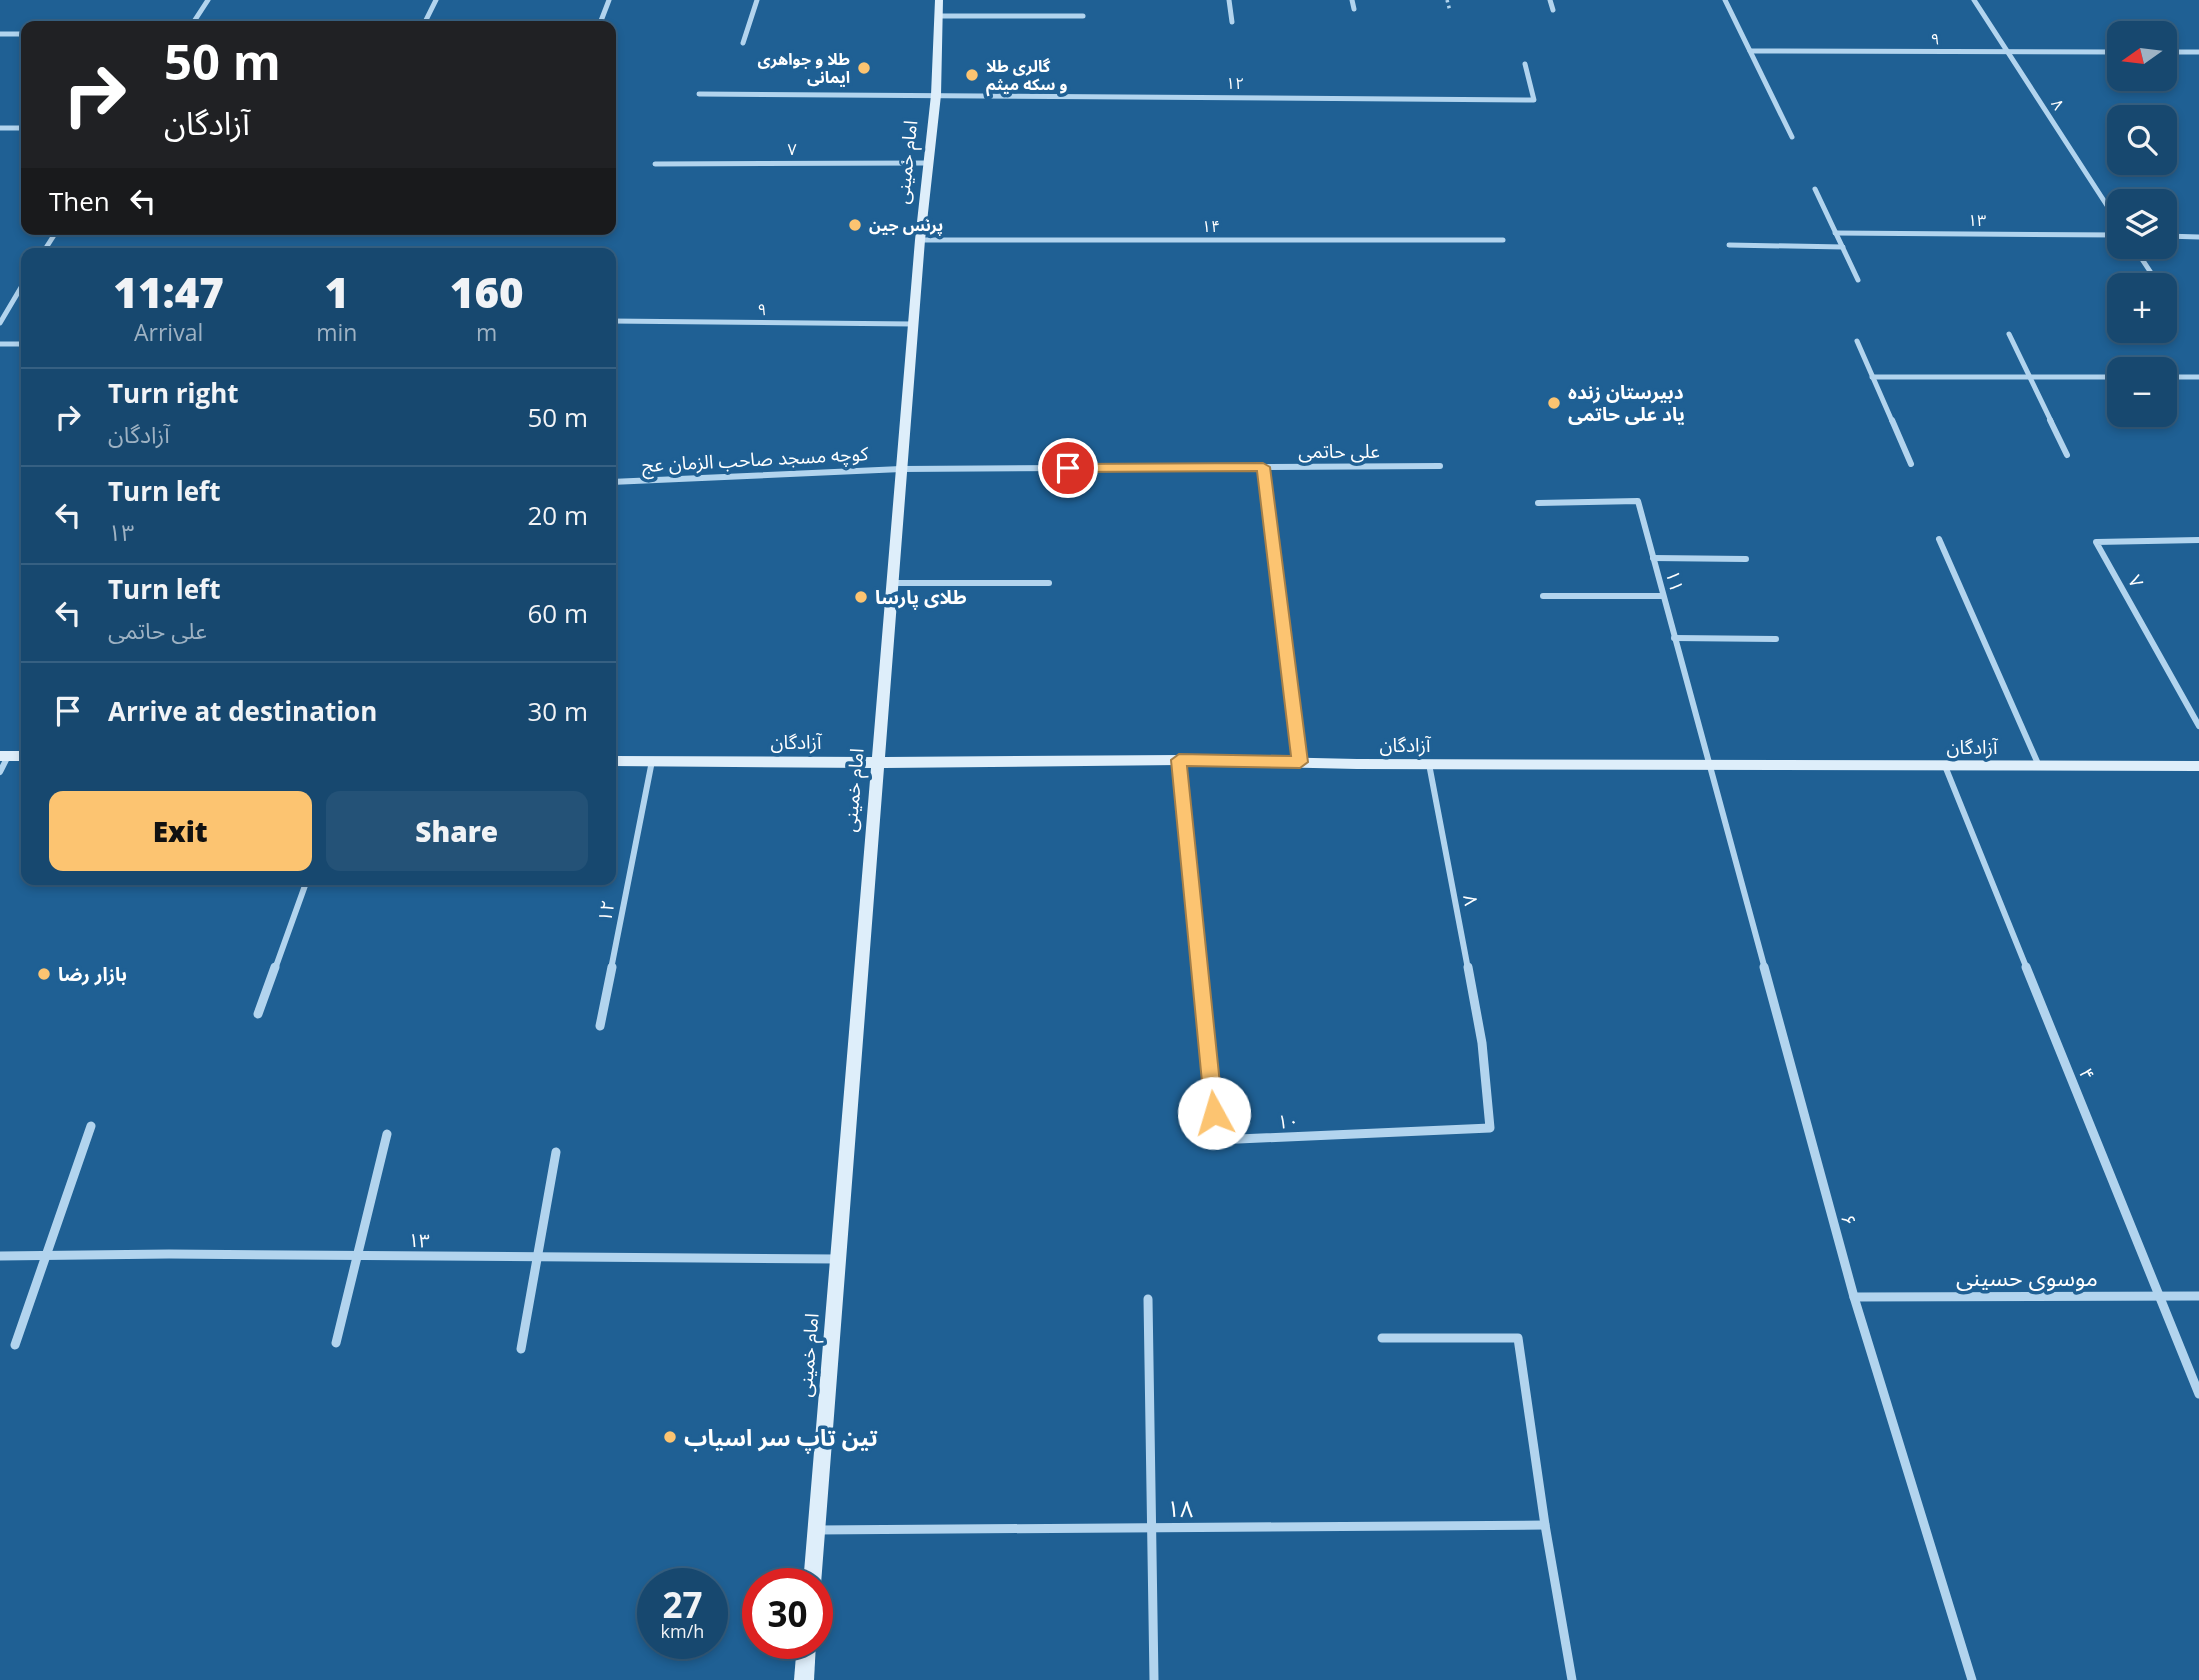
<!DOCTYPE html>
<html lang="en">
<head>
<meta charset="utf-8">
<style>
  body { margin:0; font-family:"Open Sans","Noto Sans Arabic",sans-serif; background:#245277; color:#f1f3f6; height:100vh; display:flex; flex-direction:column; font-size:26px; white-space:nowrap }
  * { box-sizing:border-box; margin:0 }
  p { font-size:23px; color:#9eb2c3 }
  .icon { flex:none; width:38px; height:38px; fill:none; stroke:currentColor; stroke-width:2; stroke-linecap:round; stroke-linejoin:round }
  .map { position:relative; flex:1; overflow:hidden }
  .details { position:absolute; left:21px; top:248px; width:595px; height:637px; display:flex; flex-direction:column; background:#17486f; border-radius:14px; box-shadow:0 4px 10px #0003,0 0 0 2px #366082 }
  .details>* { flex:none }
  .hud { position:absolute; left:21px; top:21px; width:595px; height:214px; border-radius:14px; box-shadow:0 4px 10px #0003,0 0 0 2px #366082; background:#202124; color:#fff; overflow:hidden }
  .needle { width:46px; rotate:256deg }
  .tools { position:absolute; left:2107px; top:21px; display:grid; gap:14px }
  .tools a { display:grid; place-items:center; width:70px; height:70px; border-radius:14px; background:#17486f; box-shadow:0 4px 10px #0003,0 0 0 2px #366082; font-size:35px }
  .speed { position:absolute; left:637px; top:1568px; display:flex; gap:14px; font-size:35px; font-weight:700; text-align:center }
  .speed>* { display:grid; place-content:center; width:91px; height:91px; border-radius:50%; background:#17486f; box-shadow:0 4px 10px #0003,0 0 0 2px #366082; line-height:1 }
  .speed small { font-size:18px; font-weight:400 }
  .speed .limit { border:10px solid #d22; background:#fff; color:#111 }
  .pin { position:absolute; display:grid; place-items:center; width:60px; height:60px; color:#fff; margin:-30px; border:4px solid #fff; border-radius:50%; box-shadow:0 2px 7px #0007 }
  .me { position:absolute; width:77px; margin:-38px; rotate:354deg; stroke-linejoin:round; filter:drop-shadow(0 0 5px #0008) }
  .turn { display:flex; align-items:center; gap:24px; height:147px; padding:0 28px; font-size:32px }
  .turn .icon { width:91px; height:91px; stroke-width:2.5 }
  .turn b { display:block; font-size:49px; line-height:60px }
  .then { display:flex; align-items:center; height:66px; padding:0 28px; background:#0003; gap:14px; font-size:26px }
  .eta { display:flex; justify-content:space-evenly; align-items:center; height:119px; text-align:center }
  .eta b { font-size:42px; font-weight:800; line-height:49px }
  .primary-button { display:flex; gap:14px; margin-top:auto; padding:14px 28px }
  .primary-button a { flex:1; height:80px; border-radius:14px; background:#fcc471; color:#111; font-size:28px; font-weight:800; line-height:80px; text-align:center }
  .primary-button a+a { background:#245277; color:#f1f3f6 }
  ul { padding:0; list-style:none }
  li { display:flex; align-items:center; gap:21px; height:98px; padding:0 28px; border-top:2px solid #366082 }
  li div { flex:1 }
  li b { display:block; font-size:26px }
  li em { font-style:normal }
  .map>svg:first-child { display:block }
</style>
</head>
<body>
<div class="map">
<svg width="2199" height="1680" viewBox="0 0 2199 1680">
  <rect width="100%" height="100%" fill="#1f6094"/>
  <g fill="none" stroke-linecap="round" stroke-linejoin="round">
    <!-- path -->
    <path stroke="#b2d4ee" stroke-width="3.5" stroke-dasharray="2.5 3.5" stroke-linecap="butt" d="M 1447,0 L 1450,11"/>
    <!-- minor-far2 -->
    <g stroke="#b2d4ee" stroke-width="5">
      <path d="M 1229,0 L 1232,22"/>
      <path d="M 1352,0 L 1354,9"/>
      <path d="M 1550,0 L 1553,10"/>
      <path d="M 1725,0 L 1792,137"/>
      <path d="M 1974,0 L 2119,224"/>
      <path d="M 938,16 L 1083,16"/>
      <path d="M 191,26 L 208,0"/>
      <path d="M 423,26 L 436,0"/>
      <path d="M 599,26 L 609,0"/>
      <path d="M 0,34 L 26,34"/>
      <path d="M 743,43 L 757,0"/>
      <path d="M 1750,51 L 2119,52"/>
      <path d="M 2165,52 L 2199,52"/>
      <path d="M 699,94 L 1534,100 L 1525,64"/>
      <path d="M 0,128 L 26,128"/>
      <path d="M 655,164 L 928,163"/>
      <path d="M 1815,189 L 1858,280"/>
      <path d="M 1835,233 L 2119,235"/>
      <path d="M 2165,236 L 2199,237"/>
      <path d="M 920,240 L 1503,240"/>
      <path d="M 1729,245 L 1843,247"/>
      <path d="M 2134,247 L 2159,285"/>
      <path d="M 42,254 L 58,229"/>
      <path d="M 2165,294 L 2173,306"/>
      <path d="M 611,321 L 913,324"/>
      <path d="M 0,323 L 26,279"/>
      <path d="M 2009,334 L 2051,421"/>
      <path d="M 1857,341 L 1892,421"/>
      <path d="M 0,344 L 26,344"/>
      <path d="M 1872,377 L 2119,377"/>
      <path d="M 2165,377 L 2199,377"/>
    </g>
    <!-- minor-far1 -->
    <g stroke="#b2d4ee" stroke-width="6">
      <path d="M 1892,420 L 1911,464"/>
      <path d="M 2050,420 L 2067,455"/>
      <path d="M 1263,467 L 1300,762"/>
      <path d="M 611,482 L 901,469 L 1440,466"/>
      <path d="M 1538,503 L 1638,501 L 1765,969"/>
      <path d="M 1939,539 L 2039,766"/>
      <path d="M 2199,540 L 2096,542 L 2199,726"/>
      <path d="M 1653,558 L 1746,559"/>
      <path d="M 892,583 L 1049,583"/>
      <path d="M 1543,596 L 1662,596"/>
      <path d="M 1674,638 L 1776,639"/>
      <path d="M 1179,760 L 1199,969"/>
      <path d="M 1429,764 L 1468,969"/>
      <path d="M 1945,766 L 2027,969"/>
      <path d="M 0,772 L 8,756"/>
      <path d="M 275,969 L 307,880"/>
      <path d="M 611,969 L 652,761"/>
    </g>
    <!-- minor -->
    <g stroke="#b2d4ee" stroke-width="9">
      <path d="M 1199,967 L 1216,1140 L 1490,1128 L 1482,1043 L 1468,967"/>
      <path d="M 1764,967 L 1854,1297 L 1972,1680"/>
      <path d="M 2026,967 L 2199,1394"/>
      <path d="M 258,1014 L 275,967"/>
      <path d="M 600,1026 L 612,967"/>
      <path d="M 0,1256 L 169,1254 L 837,1259"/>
      <path d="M 1854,1297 L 2199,1296"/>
      <path d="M 1148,1299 L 1154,1680"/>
      <path d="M 1382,1338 L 1518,1338 L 1545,1525 L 1572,1680"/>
      <path d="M 336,1343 L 387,1134"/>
      <path d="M 15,1345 L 91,1126"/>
      <path d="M 521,1349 L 556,1152"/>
      <path d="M 817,1530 L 1545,1525"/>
    </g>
    <!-- secondary -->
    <g fill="#deeefa" fill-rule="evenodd">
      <path d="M 935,0 L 943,0 L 941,95 L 925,240 L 885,757 L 1179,755 L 1357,759 L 2199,761 L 2199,771 L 1357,769 L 1179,765 L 884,768 L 821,1584 L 817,1591 L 817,1584 L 803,1584 L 871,768 L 611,766 L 611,756 L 872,757 L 915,240 L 931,95 Z"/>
      <rect x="0" y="751" width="26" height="10"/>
      <path d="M 797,1643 L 816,1643 L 814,1680 L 794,1680 Z"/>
    </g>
  </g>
  <!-- route -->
  <path fill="#fcc471" stroke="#a47f49" stroke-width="2" d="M 1263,463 L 1270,467 L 1308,762 L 1300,768 L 1187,766 L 1223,1113 L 1220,1119 L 1214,1121 L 1207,1119 L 1205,1113 L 1171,760 L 1179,754 L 1291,756 L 1257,471 L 1068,472 L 1062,468 L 1068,464 Z"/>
  <!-- markers -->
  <g fill="#fcc471" stroke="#1f6094" stroke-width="2.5">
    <circle cx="864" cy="68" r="7"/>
    <circle cx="972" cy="75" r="7"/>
    <circle cx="855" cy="225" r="7"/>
    <circle cx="1554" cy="403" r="7"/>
    <circle cx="861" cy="597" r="7"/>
    <circle cx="44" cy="974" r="7"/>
    <circle cx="670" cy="1437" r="7"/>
  </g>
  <g text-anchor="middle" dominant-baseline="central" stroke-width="7" stroke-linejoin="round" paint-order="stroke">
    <!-- far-street labels -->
    <g font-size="16" fill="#fff" stroke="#1f6094">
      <text x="1935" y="38">۹</text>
      <text transform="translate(1235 83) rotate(1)">۱۲</text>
      <text transform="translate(2058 104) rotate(57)">۸</text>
      <text x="792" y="149">۷</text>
      <text transform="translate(1977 220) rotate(1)">۱۳</text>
      <text x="1211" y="226">۱۴</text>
      <text transform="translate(762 309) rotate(1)">۹</text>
    </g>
    <!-- far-poi labels -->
    <g font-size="16" font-weight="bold" fill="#fff" stroke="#1f6094" text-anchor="start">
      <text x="850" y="59" text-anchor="end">طلا و جواهری<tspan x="850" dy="18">ایمانی</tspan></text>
      <text x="986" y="66">گالری طلا<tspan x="986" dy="18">و سکه میثم</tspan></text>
      <text x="869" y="225">پرنس جین</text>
    </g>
    <!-- street labels -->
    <g font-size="19" fill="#fff" stroke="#1f6094">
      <text transform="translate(906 162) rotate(-84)">امام خمینی</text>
      <text x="1339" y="451">علی حاتمی</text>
      <text transform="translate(755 459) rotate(-3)">کوچه مسجد صاحب الزمان عج</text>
      <text transform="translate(1675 581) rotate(75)">۱۱</text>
      <text transform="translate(2136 581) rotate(61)">۷</text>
      <text x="796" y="742">آزادگان</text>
      <text x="1405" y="745">آزادگان</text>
      <text x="1972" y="747">آزادگان</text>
      <text transform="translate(853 790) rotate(-85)">امام خمینی</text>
      <text transform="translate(1471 900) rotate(79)">۸</text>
      <text transform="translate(606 911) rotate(-79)">۱۲</text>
      <text transform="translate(2087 1074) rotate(68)">۴</text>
      <text transform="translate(1288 1121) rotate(-2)">۱۰</text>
      <text transform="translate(1849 1220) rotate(75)">۶</text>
      <text x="419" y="1240">۱۳</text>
      <text transform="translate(808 1355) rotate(-85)">امام خمینی</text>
    </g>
    <!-- poi labels -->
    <g font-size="19" font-weight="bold" fill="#fff" stroke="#1f6094" text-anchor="start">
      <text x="1568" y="392">دبیرستان زنده<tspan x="1568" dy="22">یاد علی حاتمی</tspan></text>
      <text x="875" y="597">طلای پارسا</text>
      <text x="58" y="974">بازار رضا</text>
    </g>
    <!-- near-street labels -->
    <g font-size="23" fill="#fff" stroke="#1f6094">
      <text x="2027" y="1277">موسوی حسینی</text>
      <text x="1180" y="1508">۱۸</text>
    </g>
    <!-- near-poi labels -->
    <g font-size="23" font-weight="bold" fill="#fff" stroke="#1f6094" text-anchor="start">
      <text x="684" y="1437">تین تاپ سر اسیاب</text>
    </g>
  </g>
</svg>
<div class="tools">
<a><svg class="needle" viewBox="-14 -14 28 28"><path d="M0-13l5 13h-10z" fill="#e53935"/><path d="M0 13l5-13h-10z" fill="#9eb2c3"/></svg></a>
<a><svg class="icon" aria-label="search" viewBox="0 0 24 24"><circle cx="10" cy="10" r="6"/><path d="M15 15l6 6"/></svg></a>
<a><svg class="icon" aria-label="layers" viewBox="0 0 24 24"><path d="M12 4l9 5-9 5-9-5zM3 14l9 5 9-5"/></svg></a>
<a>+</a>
<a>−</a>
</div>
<div class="speed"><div>27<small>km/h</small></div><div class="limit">30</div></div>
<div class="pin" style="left:1068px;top:468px;background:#d93025"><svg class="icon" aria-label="arrive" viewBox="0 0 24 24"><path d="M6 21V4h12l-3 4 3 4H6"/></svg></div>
<svg class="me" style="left:1214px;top:1113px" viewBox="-20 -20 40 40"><circle r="19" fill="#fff"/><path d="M0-13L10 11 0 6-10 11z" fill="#fcc471"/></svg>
<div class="hud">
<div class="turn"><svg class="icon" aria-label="right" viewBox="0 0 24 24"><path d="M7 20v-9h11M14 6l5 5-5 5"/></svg><div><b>50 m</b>آزادگان</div></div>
<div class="then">Then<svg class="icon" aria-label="left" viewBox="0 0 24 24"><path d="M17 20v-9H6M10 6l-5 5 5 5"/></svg></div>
</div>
<section class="details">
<div class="eta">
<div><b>11:47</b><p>Arrival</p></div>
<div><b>1</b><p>min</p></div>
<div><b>160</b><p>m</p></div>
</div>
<ul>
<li><svg class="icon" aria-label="right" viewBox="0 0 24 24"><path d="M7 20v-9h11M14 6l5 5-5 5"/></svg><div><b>Turn right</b><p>آزادگان</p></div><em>50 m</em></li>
<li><svg class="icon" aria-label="left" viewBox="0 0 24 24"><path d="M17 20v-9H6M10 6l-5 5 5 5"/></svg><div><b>Turn left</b><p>۱۳</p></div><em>20 m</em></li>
<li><svg class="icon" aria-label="left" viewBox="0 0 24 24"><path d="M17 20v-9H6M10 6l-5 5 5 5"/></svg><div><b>Turn left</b><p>علی حاتمی</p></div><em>60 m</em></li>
<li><svg class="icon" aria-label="arrive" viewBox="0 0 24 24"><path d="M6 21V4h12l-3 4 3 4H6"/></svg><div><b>Arrive at destination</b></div><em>30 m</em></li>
</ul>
<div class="primary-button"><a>Exit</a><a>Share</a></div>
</section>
</div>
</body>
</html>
